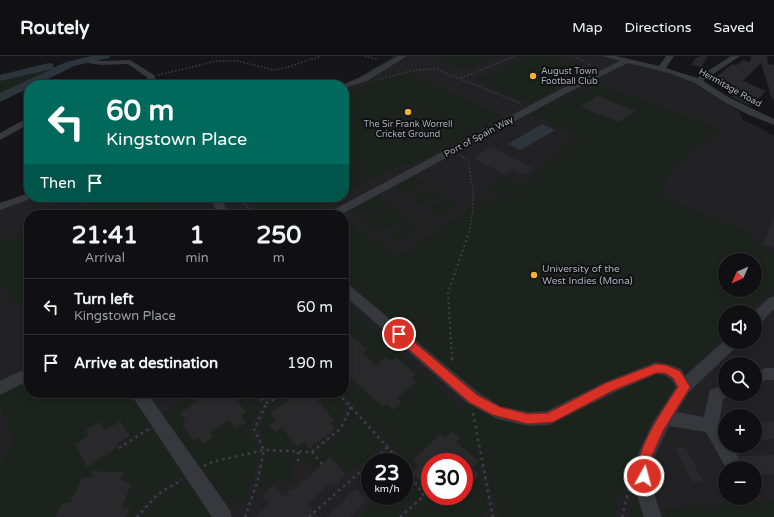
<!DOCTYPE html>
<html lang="en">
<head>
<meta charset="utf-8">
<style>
  body { margin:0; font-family:"Varela Round",sans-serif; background:#1e1e20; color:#f1f3f6; height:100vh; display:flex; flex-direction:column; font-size:15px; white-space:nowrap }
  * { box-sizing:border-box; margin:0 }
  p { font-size:13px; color:#9c9d9f }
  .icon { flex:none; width:22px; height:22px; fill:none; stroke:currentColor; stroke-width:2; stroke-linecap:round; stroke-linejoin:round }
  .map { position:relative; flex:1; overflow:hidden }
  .side { position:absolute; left:24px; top:154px; width:325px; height:188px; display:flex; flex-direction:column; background:#101012; border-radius:16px; box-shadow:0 2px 6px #0003,0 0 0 1px #303032 }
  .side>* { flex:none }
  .hud { position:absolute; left:24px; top:24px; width:325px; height:122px; border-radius:16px; box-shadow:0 2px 6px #0003,0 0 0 1px #303032; background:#00695c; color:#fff; overflow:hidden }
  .needle { width:26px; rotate:225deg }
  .fabs { position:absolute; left:718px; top:197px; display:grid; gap:8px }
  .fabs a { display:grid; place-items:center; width:44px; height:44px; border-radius:50%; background:#101012; box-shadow:0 2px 6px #0003,0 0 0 1px #303032; font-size:20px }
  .speed { position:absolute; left:361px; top:397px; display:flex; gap:8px; font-size:20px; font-weight:700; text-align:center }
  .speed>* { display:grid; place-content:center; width:52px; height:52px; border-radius:50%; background:#101012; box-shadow:0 2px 6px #0003,0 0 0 1px #303032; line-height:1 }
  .speed small { font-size:10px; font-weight:400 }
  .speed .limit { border:6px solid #d22; background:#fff; color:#111 }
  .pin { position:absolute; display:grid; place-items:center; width:34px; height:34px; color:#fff; margin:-17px; border:2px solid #fff; border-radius:50%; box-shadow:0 1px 4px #0007 }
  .me { position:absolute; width:44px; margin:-22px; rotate:7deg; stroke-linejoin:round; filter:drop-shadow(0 0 3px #0008) }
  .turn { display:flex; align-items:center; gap:14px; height:84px; padding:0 16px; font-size:18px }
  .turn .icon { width:52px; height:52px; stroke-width:2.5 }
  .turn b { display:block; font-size:28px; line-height:34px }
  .then { display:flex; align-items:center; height:38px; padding:0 16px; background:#0003; gap:8px; font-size:15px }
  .eta { display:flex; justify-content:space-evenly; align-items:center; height:68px; text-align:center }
  .eta b { font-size:24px; font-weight:700; line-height:28px }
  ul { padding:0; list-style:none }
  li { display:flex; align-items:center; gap:12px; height:56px; padding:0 16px; border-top:1px solid #303032 }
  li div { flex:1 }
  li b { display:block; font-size:15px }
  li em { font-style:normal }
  header { display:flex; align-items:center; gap:24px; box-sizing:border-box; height:56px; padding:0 20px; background:#101012; border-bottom:1px solid #303032 }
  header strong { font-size:19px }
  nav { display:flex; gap:22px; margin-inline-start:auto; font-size:14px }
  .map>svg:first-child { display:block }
</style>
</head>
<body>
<header>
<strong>Routely</strong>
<nav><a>Map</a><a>Directions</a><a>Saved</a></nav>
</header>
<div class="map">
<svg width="774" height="461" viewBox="0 0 774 461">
  <rect width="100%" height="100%" fill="#161618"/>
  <!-- built -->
  <path fill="#222225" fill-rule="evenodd" d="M 394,0 L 614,0 L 660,11 L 699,28 L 714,40 L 739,55 L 743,64 L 759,71 L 774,80 L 774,461 L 0,461 L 0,150 L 29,141 L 344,141 L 344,30 ZM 29,159 L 344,159 L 344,337 L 29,337 ZM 725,204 L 755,204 L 755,234 L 725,234 ZM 725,256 L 755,256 L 755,286 L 725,286 ZM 725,308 L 755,308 L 755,338 L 725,338 ZM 725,360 L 755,360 L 755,390 L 725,390 ZM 370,406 L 404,406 L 404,440 L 370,440 ZM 430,406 L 464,406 L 464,440 L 430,440 ZM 725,412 L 755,412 L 755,442 L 725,442 Z"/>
  <!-- green -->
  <g fill="#1c231d" fill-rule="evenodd">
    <path d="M 438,0 L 502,0 L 459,14 L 434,1 Z"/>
    <path d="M 531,0 L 547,0 L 589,15 L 527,47 L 476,24 Z"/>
    <path d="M 55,11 L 0,40 L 0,24 L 39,13 Z"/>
    <path d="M 403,15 L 503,60 L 464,83 L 416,107 L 398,110 L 344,137 L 344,38 Z"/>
    <path d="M 593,26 L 721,73 L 673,112 L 659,139 L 748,176 L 757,188 L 774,196 L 774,234 L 749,256 L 725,256 L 725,279 L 674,330 L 622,426 L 615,461 L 500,461 L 474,381 L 488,453 L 478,461 L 407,461 L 428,441 L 403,403 L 342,337 L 344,337 L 344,246 L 467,358 L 452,314 L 344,225 L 344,161 L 398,201 L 480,145 L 500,145 L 540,113 L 576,79 L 531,58 ZM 725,204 L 755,204 L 755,234 L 725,234 ZM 430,406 L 464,406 L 464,440 L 430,440 Z"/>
    <path d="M 504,120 L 519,128 L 497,142 L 482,133 Z"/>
    <path d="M 416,121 L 425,126 L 404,139 L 394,133 Z"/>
    <path d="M 432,131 L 442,137 L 421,150 L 410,144 Z"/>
    <path d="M 378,140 L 391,149 L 362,165 L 349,156 Z"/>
    <path d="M 106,141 L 143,141 L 165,159 L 64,159 Z"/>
    <path d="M 247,141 L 335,141 L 299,159 L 268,159 Z"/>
    <path d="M 448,141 L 459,147 L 438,161 L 427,154 Z"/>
    <path d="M 394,151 L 409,160 L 379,177 L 365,167 Z"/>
    <path d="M 410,164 L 421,171 L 397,187 L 386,180 Z"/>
    <path d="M 29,174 L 29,246 L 15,250 L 0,227 L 0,187 Z"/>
    <path d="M 29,323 L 29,337 L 127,337 L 132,342 L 135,340 L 153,366 L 121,388 L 123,393 L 157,372 L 185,417 L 152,439 L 133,461 L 0,461 L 0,410 L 14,386 L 0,347 L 0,338 Z"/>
    <path d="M 193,337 L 255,337 L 256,344 L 262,348 L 249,375 L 259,399 L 245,446 L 224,453 L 162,358 Z"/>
    <path d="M 291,337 L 334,337 L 347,351 L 340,371 L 310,394 L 284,394 L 267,391 L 259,373 L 270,348 Z"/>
    <path d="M 352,353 L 383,389 L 349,419 L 331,400 L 315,413 L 305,402 L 303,404 L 294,406 L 291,418 L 296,425 L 291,429 L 283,420 L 263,435 L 259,433 L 266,396 L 312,398 L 342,374 Z"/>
    <path d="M 386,395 L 399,406 L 375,406 Z"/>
    <path d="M 370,410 L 370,440 L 404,440 L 404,414 L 421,440 L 396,461 L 360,461 L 374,446 L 356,424 Z"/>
    <path d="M 186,423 L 211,461 L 141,461 L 160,440 Z"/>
    <path d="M 637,430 L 646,461 L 629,461 Z"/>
    <path d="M 774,444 L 774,461 L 666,461 L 663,452 Z"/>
  </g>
  <!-- water -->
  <path fill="#2c353c" d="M 542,68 L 555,74 L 521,94 L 508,88 Z"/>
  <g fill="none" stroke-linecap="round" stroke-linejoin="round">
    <!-- river -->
    <path fill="#2c353c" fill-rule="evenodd" d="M 91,0 L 110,0 L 109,2 L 74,10 L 36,29 L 29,29 L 29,32 L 0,46 L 0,37 L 52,13 L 0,25 L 0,19 L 49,7 L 53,8 L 54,10 L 53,12 L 66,6 Z"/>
  </g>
  <!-- building -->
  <g fill="#29292c">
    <path d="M 701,0 L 708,0 L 701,11 L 691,9 L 696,2 Z"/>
    <path d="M 751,0 L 767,0 L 768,8 L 774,9 L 774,43 L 772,43 L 761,7 L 743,25 L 766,35 L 751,50 L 731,41 L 735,38 L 720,32 L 730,28 L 714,23 L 732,8 L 737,9 L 743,4 L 750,6 Z"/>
    <path d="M 598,40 L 608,44 L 636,55 L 619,66 L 580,51 Z"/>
    <path d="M 491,91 L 533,112 L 523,119 L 514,114 L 506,119 L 473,102 Z"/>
    <path d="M 774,161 L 774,192 L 763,188 Z"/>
    <path d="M 350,279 L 367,293 L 362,297 L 376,309 L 386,301 L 391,305 L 396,302 L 416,318 L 412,322 L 416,326 L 397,342 L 402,346 L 393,354 L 387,348 L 383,351 L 350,321 L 344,325 L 344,283 Z"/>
    <path d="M 200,337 L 230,337 L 246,356 L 241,359 L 246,366 L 236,373 L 229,364 L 210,377 L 213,381 L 203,388 L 198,381 L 194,385 L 182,368 L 186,365 L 180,357 L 198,345 L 195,340 Z"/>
    <path d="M 300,337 L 327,337 L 317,344 L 334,364 L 330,367 L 335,373 L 309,393 L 304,386 L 298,391 L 282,372 L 275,376 L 269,369 L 276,364 L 270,357 Z"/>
    <path d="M 120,365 L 130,380 L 117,388 L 118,391 L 87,411 L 75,388 L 88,379 L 86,374 L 100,366 L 105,375 Z"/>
    <path d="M 774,366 L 774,383 L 755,384 L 755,367 Z"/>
    <path d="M 452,375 L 460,382 L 456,386 L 478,405 L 472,411 L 480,419 L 464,436 L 464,406 L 430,406 L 430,426 L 423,420 L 419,424 L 412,417 L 419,410 L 413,404 L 440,378 L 445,383 Z"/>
    <path d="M 685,391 L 703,425 L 692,426 L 675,392 Z"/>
    <path d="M 774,399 L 774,418 L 755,418 L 755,412 L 745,412 L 739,400 Z"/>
    <path d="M 330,401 L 346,419 L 334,430 L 331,426 L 307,448 L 318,461 L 254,461 L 270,448 L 262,440 L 273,430 L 283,441 L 293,432 L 294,434 Z"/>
    <path d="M 90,415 L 124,416 L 121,424 L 131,428 L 122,451 L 130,452 L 126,461 L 55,461 L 62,447 L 70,447 L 82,422 L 94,422 Z"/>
    <path d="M 356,432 L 367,444 L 350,461 L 327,461 L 344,445 L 343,444 Z"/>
  </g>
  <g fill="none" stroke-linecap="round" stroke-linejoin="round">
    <!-- path-far2 -->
    <g stroke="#3d3f44" stroke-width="1.5" stroke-dasharray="1.5 2" stroke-linecap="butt">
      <path d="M 365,0 L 379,4"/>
      <path d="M 573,0 L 588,7 L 592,14"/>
      <path d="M 158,19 L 217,5 L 238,5 L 274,14 L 285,12 L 321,0"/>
      <path d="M 461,22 L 515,0"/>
      <path d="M 379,24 L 414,14 L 436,13 L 522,48"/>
      <path d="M 460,99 L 469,106 C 469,117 472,126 473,137 C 474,151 471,164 469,177"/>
      <path d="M 236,141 L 257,159"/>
    </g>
    <!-- path-far1 -->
    <path stroke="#3d3f44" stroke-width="2" stroke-dasharray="2 3" stroke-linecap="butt" d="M 452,303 L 448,237 L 469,176"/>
    <!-- path -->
    <g stroke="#3d3f44" stroke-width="2.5" stroke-dasharray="2.5 4" stroke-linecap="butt">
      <path d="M 452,302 L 452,308"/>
      <path d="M 259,337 L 260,343 L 267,347 L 287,337"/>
      <path d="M 338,337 L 401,406"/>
      <path d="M 473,357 L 493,461"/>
      <path d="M 119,392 L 149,373"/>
      <path d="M 298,396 L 298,407"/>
      <path d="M 312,396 L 322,408"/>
      <path d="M 371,406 L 388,391"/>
      <path d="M 204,410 L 212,406 L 264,394 L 312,396 L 341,372 L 351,351"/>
      <path d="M 137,461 L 158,438 L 182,424"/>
      <path d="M 245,461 L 257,427 L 264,394 L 254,373 L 267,347"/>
      <path d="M 309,461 L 370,407"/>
      <path d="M 400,461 L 424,440 L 404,410"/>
      <path d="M 622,461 L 629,433"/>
    </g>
    <!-- minor -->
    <g fill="#37383d" fill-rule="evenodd">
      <path d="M 398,0 L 407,0 L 367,25 L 344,32 L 344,29 L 341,29 L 361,21 Z"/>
      <path d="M 602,0 L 616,0 L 659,10 L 666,0 L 674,0 L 666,12 L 697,22 L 731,0 L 740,0 L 703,25 L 730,42 L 774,63 L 774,69 L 747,58 L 724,46 L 695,27 L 669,17 L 628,7 L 567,37 L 340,159 L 325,159 L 327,157 L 561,33 L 620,5 Z"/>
      <path d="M 88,3 L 101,5 L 130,4 L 154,19 L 156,23 L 151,29 L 143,29 L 148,22 L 128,8 L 101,9 L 88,7 Z"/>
      <path d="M 29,62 L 29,68 L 0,84 L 0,77 L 18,67 Z"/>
      <path d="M 29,137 L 29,141 L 34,141 L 33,142 L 0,154 L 0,147 Z"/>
      <path d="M 211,141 L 221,141 L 229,159 L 217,159 Z"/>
      <path d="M 344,227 L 349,229 L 479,337 L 500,350 L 528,356 L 547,355 L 605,326 L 656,306 L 671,309 L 681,313 L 685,320 L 725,284 L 725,286 L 739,286 L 737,290 L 689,336 L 677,356 L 704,361 L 710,334 L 725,328 L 725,338 L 731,338 L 723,343 L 719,368 L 725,378 L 725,390 L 732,390 L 744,412 L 726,412 L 706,376 L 669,370 L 652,406 L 653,434 L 662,461 L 644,461 L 635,434 L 634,406 L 653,366 L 676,331 C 671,322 667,319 657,318 L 615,336 L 549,369 L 528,370 L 497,363 L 467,347 L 344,239 Z"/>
      <path d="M 774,240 L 774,253 L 760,268 L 755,269 L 754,256 L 769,242 Z"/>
      <path d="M 29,311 L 29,324 L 0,339 L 0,325 Z"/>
      <path d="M 765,312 L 774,312 L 774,324 L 767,324 L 755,329 L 755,316 Z"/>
      <path d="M 130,337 L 147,337 L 230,454 L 232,461 L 212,461 Z"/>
    </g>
  </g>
  <!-- route -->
  <path fill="#d93025" stroke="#8d1f18" d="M 399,275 L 402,276 L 477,339 L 500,351 L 528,358 L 548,357 L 606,327 L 656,308 L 666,309 L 680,315 L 690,331 L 663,375 L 649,406 L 650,420 L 648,424 L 644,426 L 639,424 C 629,401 665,351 678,331 L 673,322 L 665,317 L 656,317 L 614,334 L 553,366 L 528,368 L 493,359 L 469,346 L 395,281 L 394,278 L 395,276 Z"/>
  <!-- markers -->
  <g fill="#f2b134" stroke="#111113" stroke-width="1.5">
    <circle cx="533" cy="20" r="4"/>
    <circle cx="408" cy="56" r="4"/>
    <circle cx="534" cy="219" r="4"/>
  </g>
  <g text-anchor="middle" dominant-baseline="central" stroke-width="4" stroke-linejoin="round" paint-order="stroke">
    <!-- far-poi labels -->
    <g font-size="9" fill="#a8adb8" stroke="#111113" text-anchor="start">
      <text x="541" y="15">August Town<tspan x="541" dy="10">Football Club</tspan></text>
      <text x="408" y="68" text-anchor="middle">The Sir Frank Worrell<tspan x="408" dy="10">Cricket Ground</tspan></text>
    </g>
    <!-- far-street labels -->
    <g font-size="9" fill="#a8adb8" stroke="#111113">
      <text transform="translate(730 32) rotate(29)">Hermitage Road</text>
      <text transform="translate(479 81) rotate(-28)">Port of Spain Way</text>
    </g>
    <!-- poi labels -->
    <g font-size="10" fill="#a8adb8" stroke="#111113" text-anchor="start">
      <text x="542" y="213">University of the<tspan x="542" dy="12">West Indies (Mona)</tspan></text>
    </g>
  </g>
</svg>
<div class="fabs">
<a><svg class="needle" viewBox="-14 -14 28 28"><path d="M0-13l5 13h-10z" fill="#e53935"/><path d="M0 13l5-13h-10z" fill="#9c9d9f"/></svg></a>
<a><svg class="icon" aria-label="sound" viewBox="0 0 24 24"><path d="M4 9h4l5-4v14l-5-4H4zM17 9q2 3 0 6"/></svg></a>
<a><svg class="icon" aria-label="search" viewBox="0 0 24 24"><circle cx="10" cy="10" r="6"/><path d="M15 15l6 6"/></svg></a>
<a>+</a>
<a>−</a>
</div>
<div class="speed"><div>23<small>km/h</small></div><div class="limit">30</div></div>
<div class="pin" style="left:399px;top:278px;background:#d93025"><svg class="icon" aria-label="arrive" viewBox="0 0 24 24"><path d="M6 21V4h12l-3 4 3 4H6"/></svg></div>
<svg class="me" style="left:644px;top:420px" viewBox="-20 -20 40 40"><circle r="17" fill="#d93025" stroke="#fff" stroke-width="3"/><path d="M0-11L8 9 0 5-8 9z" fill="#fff"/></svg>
<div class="hud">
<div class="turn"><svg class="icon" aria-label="left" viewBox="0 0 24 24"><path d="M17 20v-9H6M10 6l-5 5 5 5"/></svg><div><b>60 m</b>Kingstown Place</div></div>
<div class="then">Then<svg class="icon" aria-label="arrive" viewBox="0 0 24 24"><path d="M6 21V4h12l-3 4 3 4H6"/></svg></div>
</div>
<section class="side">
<div class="eta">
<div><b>21:41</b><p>Arrival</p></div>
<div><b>1</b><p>min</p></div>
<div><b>250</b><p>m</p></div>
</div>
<ul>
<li><svg class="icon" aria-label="left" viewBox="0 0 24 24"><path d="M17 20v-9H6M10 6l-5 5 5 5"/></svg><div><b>Turn left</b><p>Kingstown Place</p></div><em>60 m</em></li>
<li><svg class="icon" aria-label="arrive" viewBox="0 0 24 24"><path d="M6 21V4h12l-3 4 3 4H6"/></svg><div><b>Arrive at destination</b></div><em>190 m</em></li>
</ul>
</section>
</div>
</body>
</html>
